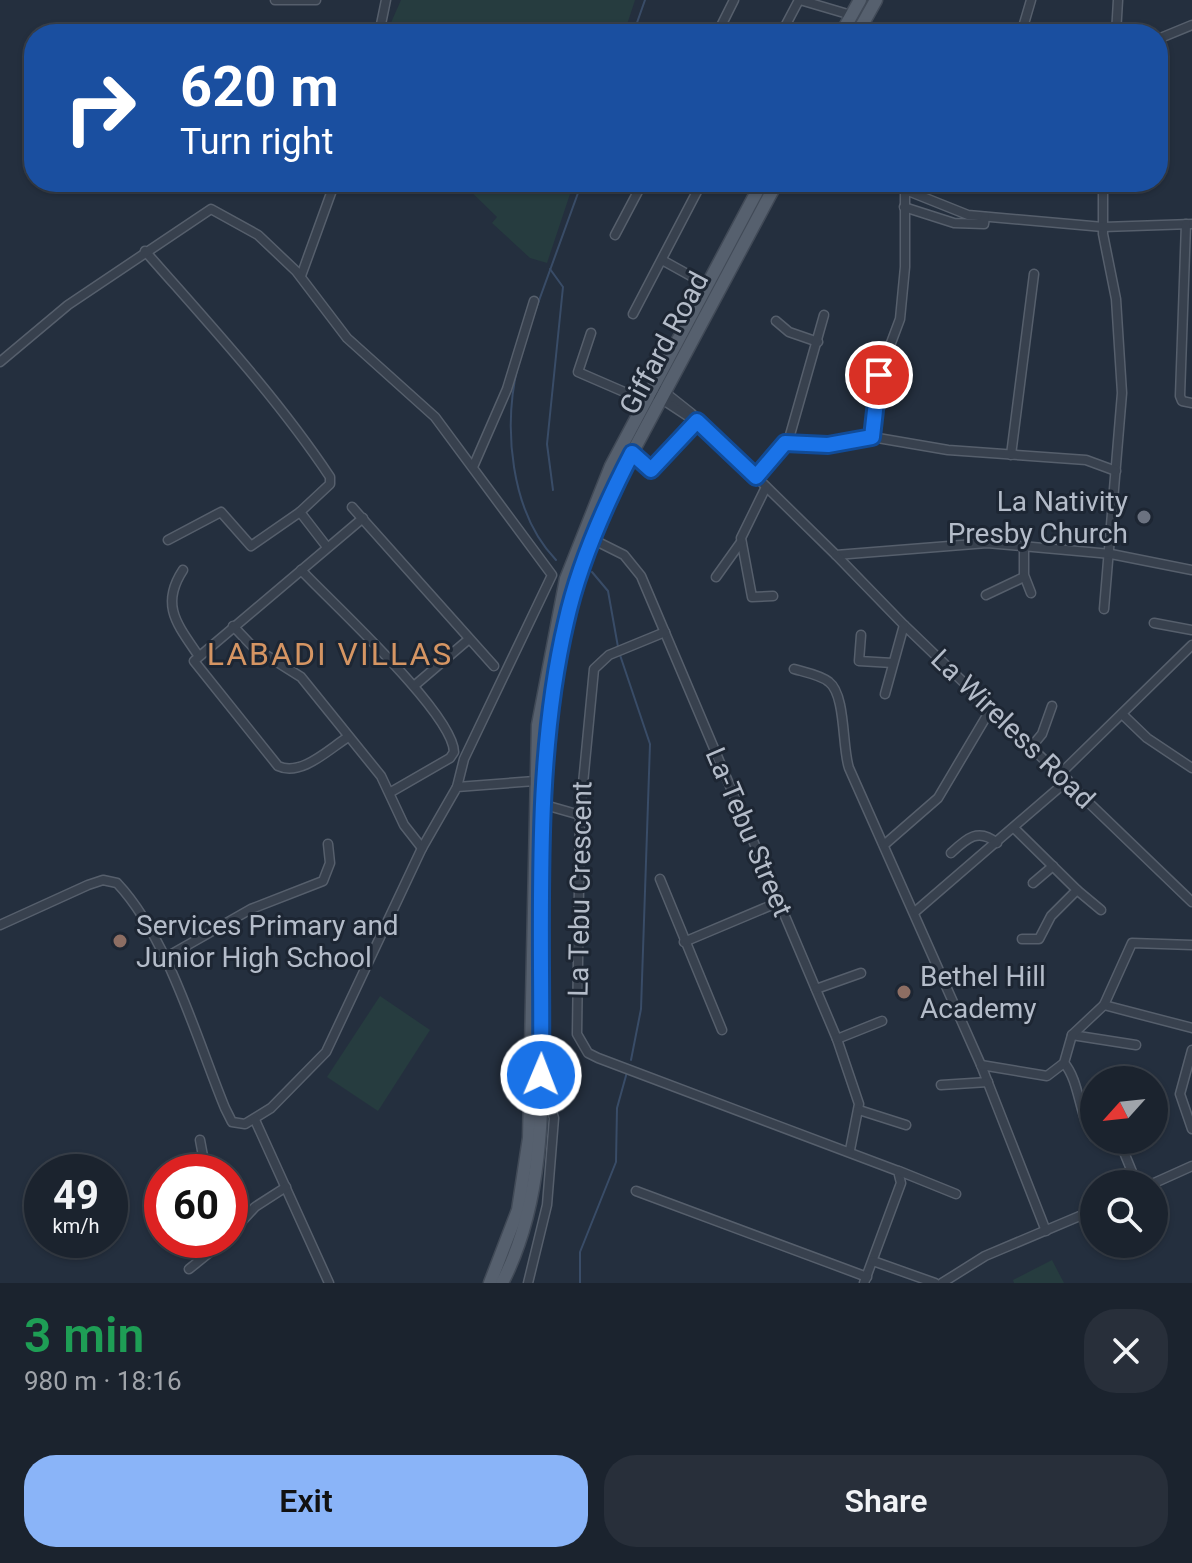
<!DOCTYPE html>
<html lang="en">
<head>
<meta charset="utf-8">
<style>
  body { margin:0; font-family:Roboto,sans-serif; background:#282f3a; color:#f1f3f6; height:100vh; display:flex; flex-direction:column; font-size:30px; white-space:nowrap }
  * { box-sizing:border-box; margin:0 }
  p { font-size:26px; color:#a0a4aa }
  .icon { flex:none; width:44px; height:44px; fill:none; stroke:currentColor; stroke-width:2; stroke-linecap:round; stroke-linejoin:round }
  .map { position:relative; height:1283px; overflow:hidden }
  .panel { display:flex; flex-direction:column; background:#1b232e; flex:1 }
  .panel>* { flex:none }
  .hud { position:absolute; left:24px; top:24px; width:1144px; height:168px; border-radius:32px; box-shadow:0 2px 6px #0004,0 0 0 2px #39404a; background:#1a4fa0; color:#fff; overflow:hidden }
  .needle { width:52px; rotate:243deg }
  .tools { position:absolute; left:1080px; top:1066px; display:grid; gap:16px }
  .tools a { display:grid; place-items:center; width:88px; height:88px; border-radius:50%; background:#1b232e; box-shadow:0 2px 6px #0004,0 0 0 2px #39404a; font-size:40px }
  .speed { position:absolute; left:24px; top:1154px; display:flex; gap:16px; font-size:40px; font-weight:700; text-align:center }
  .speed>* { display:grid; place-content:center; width:104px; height:104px; border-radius:50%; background:#1b232e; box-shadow:0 2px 6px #0004,0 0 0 2px #39404a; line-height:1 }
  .speed small { font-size:20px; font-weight:400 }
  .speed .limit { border:12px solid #d22; background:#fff; color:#111 }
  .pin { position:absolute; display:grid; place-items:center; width:68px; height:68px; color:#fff; margin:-34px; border:4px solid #fff; border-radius:50%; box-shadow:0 2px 8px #0007 }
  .me { position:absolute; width:88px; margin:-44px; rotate:1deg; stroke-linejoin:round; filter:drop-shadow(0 0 6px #0008) }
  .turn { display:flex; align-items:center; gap:28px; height:168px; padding:0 24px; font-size:36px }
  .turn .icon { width:104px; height:104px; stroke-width:2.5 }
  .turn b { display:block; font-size:56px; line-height:68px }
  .round { display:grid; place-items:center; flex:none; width:84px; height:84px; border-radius:32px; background:#282f3a }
  .overview { display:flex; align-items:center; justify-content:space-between; height:136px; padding:0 24px }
  h1 { font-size:48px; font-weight:600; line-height:60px; color:#1e9e55 }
  .cta { display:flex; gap:16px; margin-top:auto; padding:16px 24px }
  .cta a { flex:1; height:92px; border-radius:32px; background:#8ab4f8; color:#111; font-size:32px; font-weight:600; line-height:92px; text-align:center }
  .cta a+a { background:#282f3a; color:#f1f3f6 }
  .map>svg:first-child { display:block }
</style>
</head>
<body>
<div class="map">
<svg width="1192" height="1283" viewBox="0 0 1192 1283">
  <rect width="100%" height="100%" fill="#242f3e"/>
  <!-- green -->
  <g fill="#263c3f">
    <path d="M 401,0 L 635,0 L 624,34 L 386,34 Z"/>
    <path d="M 461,182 L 574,182 L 547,263 L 530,258 L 492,223 L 497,217 Z"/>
    <path d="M 380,996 L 430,1030 L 378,1111 L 327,1077 Z"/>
    <path d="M 1052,1260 L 1064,1283 L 1014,1283 L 1013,1280 Z"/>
  </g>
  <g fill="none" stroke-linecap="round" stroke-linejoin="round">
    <!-- stream -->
    <g stroke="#394c67" stroke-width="2">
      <path d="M 633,34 L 645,0"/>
      <path d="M 550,269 L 563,287 L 547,444 L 553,490"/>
      <path d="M 533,317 L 582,182"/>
      <path d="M 518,365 C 503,427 510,512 556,560"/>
      <path d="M 592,572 L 608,591 L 618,647"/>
      <path d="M 620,655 L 650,744 L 641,1009 L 631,1060"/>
      <path d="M 580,1283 L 580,1252 L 616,1162 L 617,1108 L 627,1072"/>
    </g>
    <!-- minor casing -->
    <g stroke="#565f6c" stroke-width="11">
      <g id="minor">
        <path d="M 275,0 L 316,0"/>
        <path d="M 800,0 L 851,15"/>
        <path d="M 379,34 L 386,0"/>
        <path d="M 717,34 L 734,0"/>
        <path d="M 781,34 L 799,0"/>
        <path d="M 1021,34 L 1031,0"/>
        <path d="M 1116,34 L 1118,0"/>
        <path d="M 1158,39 L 1192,25"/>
        <path d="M 1103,182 L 1103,234 L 1116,299 L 1122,393 L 1104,609"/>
        <path d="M 903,189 L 968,215 L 1103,227 L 1192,224"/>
        <path d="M 904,207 L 954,223 L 984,224 L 985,217"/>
        <path d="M 1186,224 L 1180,396 L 1182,401 L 1192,403"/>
        <path d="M 615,235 L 643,182"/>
        <path d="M 145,251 C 209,324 276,396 330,477 L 330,484 L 300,512 L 327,547"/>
        <path d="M 662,260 L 707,285"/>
        <path d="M 301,276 L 335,182"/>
        <path d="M 633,314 L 702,182"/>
        <path d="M 776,321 L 789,332 L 818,342"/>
        <path d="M 591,333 L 578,372 L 645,401"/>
        <path d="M 0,362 L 68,305 L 211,209 L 258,235 L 296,271 L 347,338 L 435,417 L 552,575 L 464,759 L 457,787"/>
        <path d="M 662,390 L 691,413 L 836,555 L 987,543 L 1111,554 L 1192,570"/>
        <path d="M 657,396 L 692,419"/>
        <path d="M 872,437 L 879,375 L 900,319 L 905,267 L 905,182"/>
        <path d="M 788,442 L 824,315"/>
        <path d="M 632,453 L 651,470 L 697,421"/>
        <path d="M 1011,455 L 1034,274"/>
        <path d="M 473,467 L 507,389 L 534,301"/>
        <path d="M 756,477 L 785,443 L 828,445 L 872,437 L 948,450 L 1086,460 L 1116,471"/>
        <path d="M 766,487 L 741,538 L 752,597 L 773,596"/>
        <path d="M 352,507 L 494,666"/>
        <path d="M 592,539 L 624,555 L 641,576 L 837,1039 L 859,1104 L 850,1150"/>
        <path d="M 168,540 L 221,512 L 251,546 L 300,512"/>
        <path d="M 1024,546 L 1024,575 L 1031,593"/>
        <path d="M 836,555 L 904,625 L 1192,902"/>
        <path d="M 183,570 C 160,605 177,624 198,655"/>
        <path d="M 301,570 C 332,603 453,713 454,752 L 450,758 L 391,792"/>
        <path d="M 716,577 L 741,542"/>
        <path d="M 986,595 L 1024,577"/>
        <path d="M 1154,623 L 1192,630"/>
        <path d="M 233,626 L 253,647 L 301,677 L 381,776 L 404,825 L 422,848"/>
        <path d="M 665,632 L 609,655 L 594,669 L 580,815 L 577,1034 L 588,1053 L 598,1058 L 898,1171 L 901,1183 L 864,1283"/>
        <path d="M 861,635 L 859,661 L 893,663"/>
        <path d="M 794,669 C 804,672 821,675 829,682 C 846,695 842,748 849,768 L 981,1065 L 1046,1231"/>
        <path d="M 414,686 L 469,639"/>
        <path d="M 885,694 L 904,625"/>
        <path d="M 1122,714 L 1147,738 L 1192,768"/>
        <path d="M 348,737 C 329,749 301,777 278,766 L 194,661 L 363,518"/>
        <path d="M 1032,746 L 1042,734 L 1052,706"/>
        <path d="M 1061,773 L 1192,645"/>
        <path d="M 545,805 L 580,815"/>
        <path d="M 1014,828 L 1077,890 L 1051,916 L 1039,939 L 1022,939"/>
        <path d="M 884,845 L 938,798 L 992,707"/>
        <path d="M 951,853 C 966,839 978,827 997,843"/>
        <path d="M 660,879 L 722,1030"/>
        <path d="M 1033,883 L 1053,866"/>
        <path d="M 1077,890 L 1101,910"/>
        <path d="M 916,911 L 1068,780"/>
        <path d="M 0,925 L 88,885 L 103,880 L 117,883 C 168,937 197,1040 225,1108 L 232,1122 L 245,1124 L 271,1108 L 326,1052 L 422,848 L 457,787 L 535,781"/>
        <path d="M 684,942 L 779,902"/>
        <path d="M 163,959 L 251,909 L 323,881 L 330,863 L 328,844"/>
        <path d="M 816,989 L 861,973"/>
        <path d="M 1104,1005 L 1192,1028"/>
        <path d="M 1072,1035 L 1136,1045"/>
        <path d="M 837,1039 L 882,1021"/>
        <path d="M 1192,1050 L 1180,1094 L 1192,1129"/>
        <path d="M 1064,1063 C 1080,1081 1079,1118 1094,1137"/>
        <path d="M 981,1065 L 1047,1076 L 1064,1063 L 1072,1035 L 1104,1005 L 1132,943 L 1192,945"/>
        <path d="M 941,1085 L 988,1082"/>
        <path d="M 859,1110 L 906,1125"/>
        <path d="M 255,1120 L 329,1283"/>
        <path d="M 200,1140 L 206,1172"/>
        <path d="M 1119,1140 L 1137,1184"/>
        <path d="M 899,1171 L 956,1194"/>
        <path d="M 1152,1184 L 1192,1166"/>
        <path d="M 636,1191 L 867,1277"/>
        <path d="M 230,1234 L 255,1207 L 286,1187"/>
        <path d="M 873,1261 L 935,1283"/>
        <path d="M 189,1269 L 225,1240"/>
        <path d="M 528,1283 L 547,1205 L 554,1118 L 551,1108 L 540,1105"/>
        <path d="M 942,1283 L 985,1256 L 1094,1210"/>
      </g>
    </g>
    <!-- primary casing -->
    <g stroke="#414a57" stroke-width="15">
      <g id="primary">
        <path d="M 841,34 L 860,0"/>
        <path d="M 857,34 L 876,0"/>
        <path d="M 490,1283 L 518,1210 L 529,1138 L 538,725 L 566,579 L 611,466 L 762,182"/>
        <path d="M 502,1283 C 550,1190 541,1081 542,980 C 544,861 536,735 567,618 C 578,573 596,530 614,487 L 777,182"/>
      </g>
    </g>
    <!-- minor -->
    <use href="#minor" stroke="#38414e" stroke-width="8"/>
    <!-- primary -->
    <use href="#primary" stroke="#56606e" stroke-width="12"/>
  </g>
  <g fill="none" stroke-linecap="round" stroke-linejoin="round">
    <!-- route casing -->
    <g stroke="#114b97" stroke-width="20">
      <path id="route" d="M 541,1075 C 543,927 532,767 566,622 C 579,563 604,507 632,453 L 651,470 L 697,421 L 756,477 L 785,443 L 828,445 L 872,437 L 879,375"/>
    </g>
    <!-- route -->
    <use href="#route" stroke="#1a73e8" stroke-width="14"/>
  </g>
  <!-- markers -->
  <circle fill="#6b7280" stroke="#1d2633" stroke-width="3" cx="1144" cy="517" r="8"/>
  <g fill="#8d6e63" stroke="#1d2633" stroke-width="3">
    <circle cx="120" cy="941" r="8"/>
    <circle cx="904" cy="992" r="8"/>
  </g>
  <g text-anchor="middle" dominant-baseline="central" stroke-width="6" stroke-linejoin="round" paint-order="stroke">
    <!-- street labels -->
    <g font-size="28" fill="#b4bcc9" stroke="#1d2633">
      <text transform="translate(664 343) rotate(-62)">Giffard Road</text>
      <text transform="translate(1013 729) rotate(44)">La Wireless Road</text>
      <text transform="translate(749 832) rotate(67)">La-Tebu Street</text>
      <text transform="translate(580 889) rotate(-89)">La Tebu Crescent</text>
    </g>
    <!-- poi labels -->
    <g font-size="28" fill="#b4bcc9" stroke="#1d2633" text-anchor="start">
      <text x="1128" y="501" text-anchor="end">La Nativity<tspan x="1128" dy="32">Presby Church</tspan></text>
      <text x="136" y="925">Services Primary and<tspan x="136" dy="32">Junior High School</tspan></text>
      <text x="920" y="976">Bethel Hill<tspan x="920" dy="32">Academy</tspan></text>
    </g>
    <!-- quarter labels -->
    <g font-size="32" letter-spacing="2" fill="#d59563" stroke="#1d2633">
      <text x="330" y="654">LABADI VILLAS</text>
    </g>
  </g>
</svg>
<div class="tools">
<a><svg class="needle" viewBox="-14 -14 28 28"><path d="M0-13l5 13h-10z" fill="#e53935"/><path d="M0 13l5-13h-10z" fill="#a0a4aa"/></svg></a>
<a><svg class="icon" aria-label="search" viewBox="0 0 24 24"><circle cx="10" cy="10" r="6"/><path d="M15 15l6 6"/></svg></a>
</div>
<div class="speed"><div>49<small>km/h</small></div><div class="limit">60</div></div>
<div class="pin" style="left:879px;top:375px;background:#d93025"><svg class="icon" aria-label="arrive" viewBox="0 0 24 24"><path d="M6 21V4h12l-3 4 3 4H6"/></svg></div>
<svg class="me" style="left:541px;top:1075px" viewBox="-20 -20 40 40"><circle r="17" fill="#1a73e8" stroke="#fff" stroke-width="3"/><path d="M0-11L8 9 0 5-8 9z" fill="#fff"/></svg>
<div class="hud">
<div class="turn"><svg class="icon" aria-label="right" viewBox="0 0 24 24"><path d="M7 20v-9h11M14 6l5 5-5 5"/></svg><div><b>620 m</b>Turn right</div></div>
</div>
</div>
<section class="panel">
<div class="overview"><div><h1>3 min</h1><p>980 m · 18:16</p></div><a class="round"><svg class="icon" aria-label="close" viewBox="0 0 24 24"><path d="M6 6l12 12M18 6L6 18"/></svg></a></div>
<div class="cta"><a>Exit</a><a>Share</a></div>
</section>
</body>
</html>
